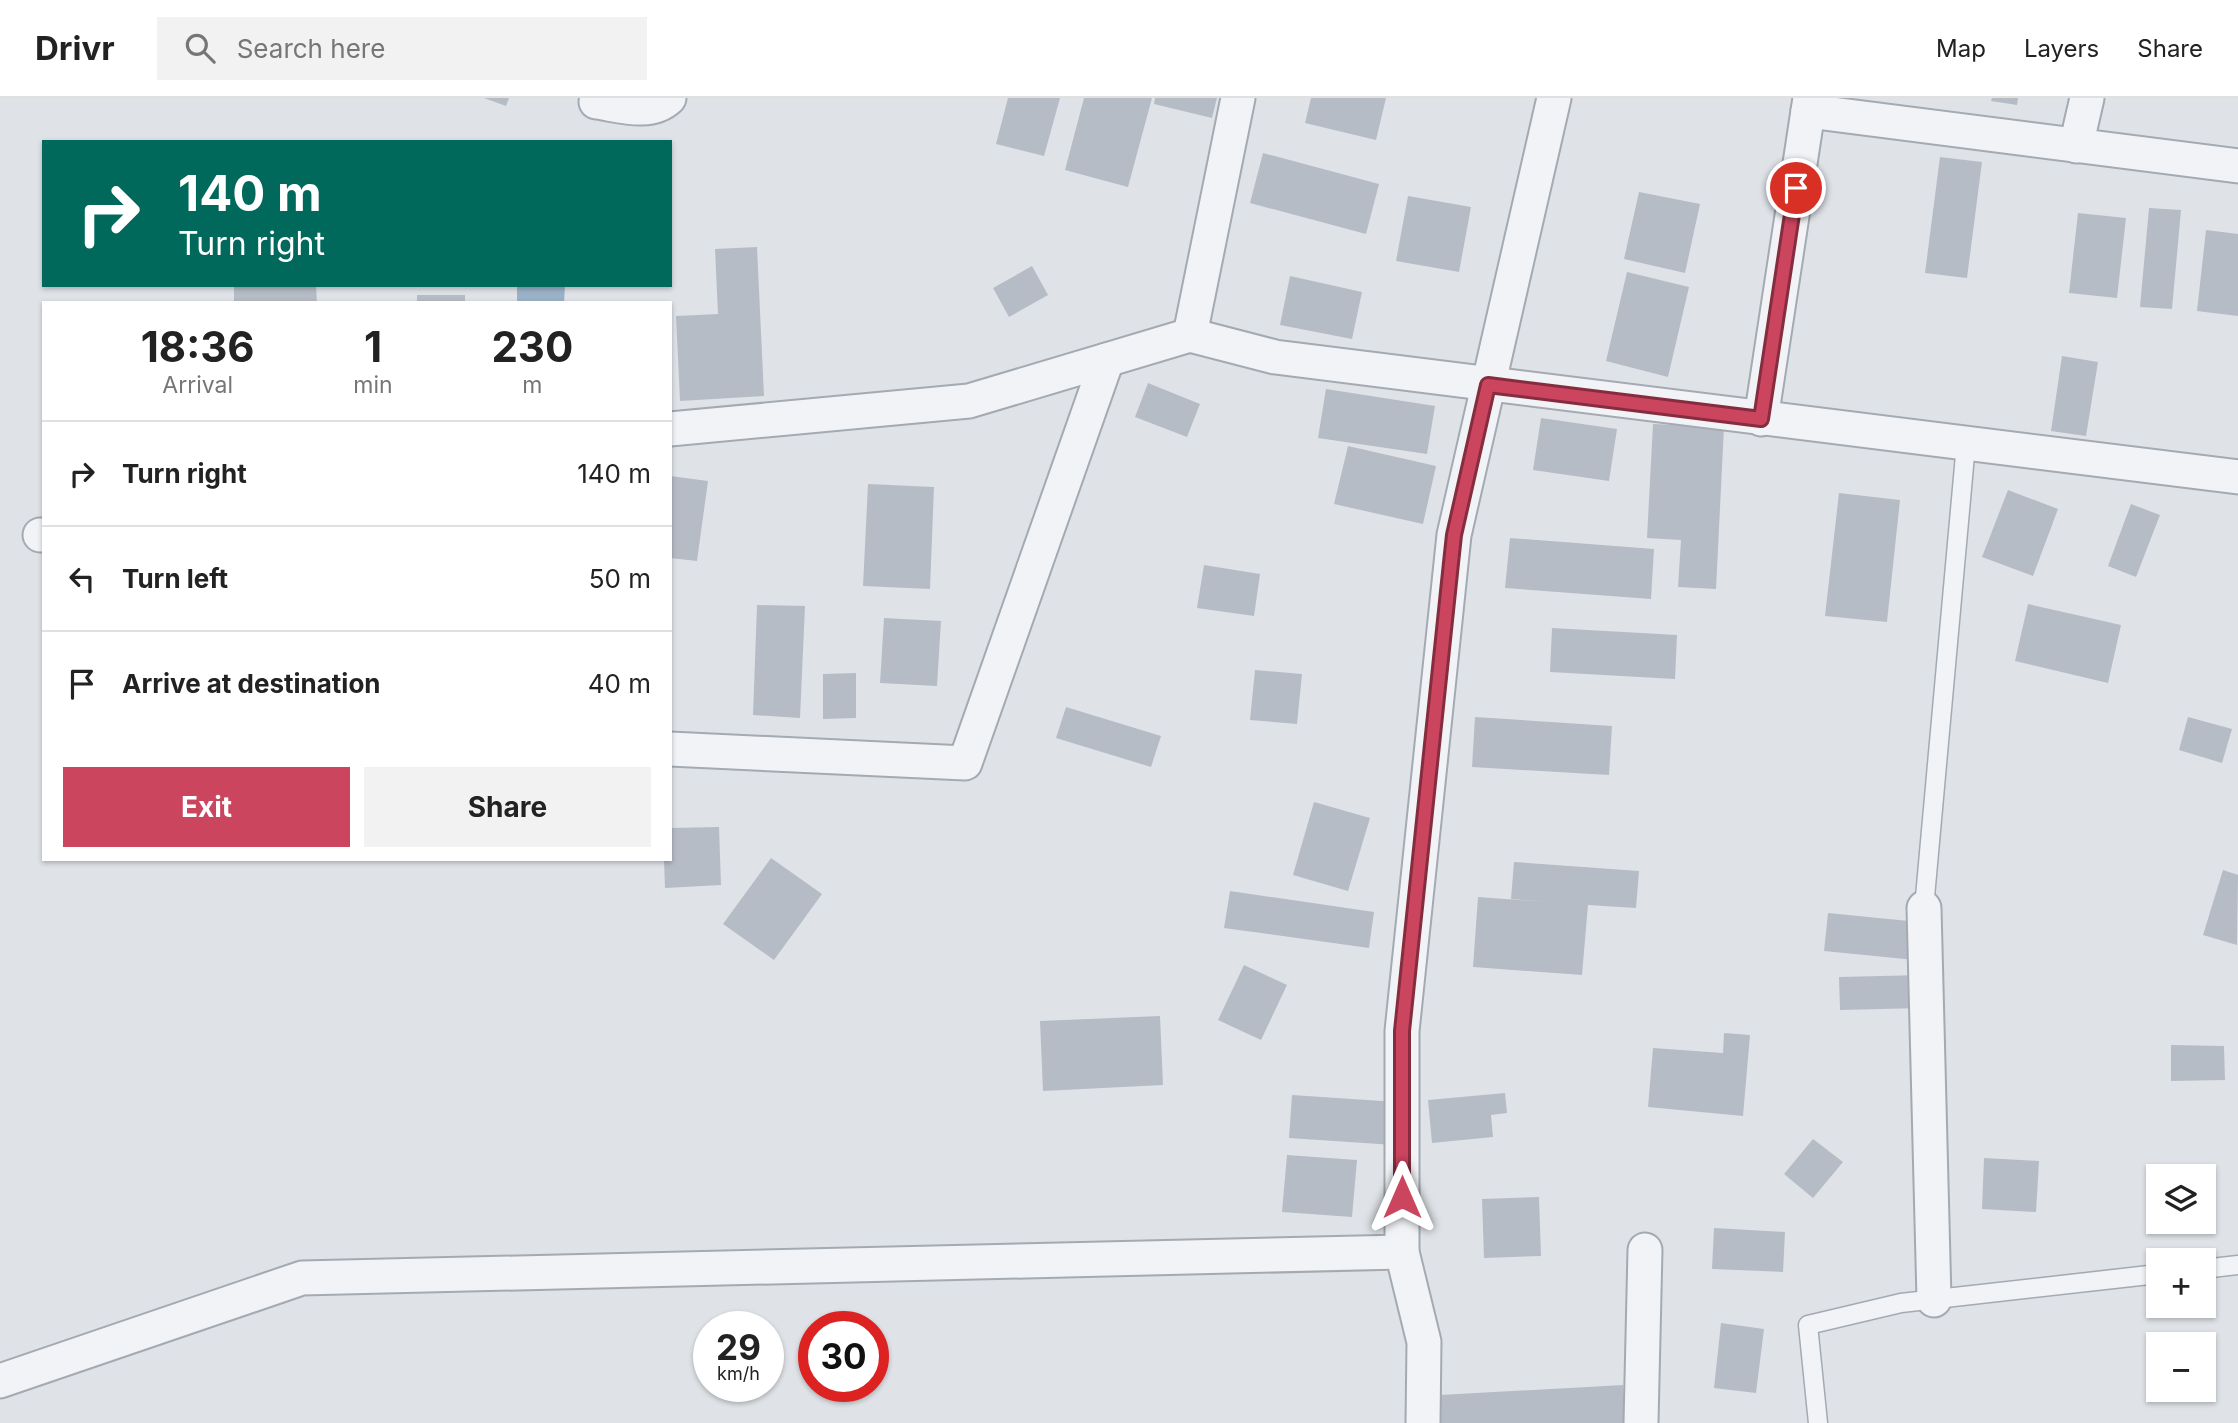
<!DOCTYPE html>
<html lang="en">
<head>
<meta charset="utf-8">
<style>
  body { margin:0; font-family:Inter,sans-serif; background:#f2f2f2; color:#222; height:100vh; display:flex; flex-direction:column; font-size:26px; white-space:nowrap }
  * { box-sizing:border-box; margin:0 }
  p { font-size:23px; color:#767676 }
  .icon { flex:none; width:38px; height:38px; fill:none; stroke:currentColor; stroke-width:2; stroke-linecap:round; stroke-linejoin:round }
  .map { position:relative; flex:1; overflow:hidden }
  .side { position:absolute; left:42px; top:203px; width:630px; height:560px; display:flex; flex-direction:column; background:#fff; border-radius:0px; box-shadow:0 2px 5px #0004 }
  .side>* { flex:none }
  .guide { position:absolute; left:42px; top:42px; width:630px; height:147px; border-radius:0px; box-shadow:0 2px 5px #0004; background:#00695c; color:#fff; overflow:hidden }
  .fabs { position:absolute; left:2146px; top:1066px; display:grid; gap:14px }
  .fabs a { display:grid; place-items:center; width:70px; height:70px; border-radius:0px; background:#fff; box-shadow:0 2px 5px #0004; font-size:35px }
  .speed { position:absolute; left:693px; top:1213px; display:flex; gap:14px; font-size:35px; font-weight:700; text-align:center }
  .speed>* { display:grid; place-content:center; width:91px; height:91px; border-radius:50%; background:#fff; box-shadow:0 2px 5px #0004; line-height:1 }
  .speed small { font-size:18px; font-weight:400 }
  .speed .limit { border:10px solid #d22; background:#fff; color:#111 }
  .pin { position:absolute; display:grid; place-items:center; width:60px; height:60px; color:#fff; margin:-30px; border:4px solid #fff; border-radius:50%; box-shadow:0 2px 7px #0007 }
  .me { position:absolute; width:77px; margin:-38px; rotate:0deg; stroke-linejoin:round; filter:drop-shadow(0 0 5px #0008) }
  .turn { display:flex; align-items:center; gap:24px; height:147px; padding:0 21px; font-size:32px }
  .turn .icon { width:91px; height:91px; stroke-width:2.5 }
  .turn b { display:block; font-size:49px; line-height:60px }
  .eta { display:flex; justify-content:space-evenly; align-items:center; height:119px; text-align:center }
  .eta b { font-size:42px; font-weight:700; line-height:49px }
  .button { display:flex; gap:14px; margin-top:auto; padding:14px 21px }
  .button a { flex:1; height:80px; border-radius:0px; background:#cc455f; color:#fff; font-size:28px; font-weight:700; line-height:80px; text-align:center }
  .button a+a { background:#f2f2f2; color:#222 }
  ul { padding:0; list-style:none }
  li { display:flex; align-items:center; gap:21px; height:105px; padding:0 21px; border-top:2px solid #e0e0e0 }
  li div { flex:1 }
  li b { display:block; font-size:26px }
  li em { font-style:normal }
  header { display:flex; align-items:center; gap:42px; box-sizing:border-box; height:98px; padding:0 35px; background:#fff; border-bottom:2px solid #e0e0e0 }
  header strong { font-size:33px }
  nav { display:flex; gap:38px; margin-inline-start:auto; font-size:24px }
  .search { width:490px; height:63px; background:#f2f2f2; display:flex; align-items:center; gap:18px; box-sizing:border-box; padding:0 24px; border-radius:0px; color:#767676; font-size:26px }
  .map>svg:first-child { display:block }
</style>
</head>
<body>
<header>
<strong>Drivr</strong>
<div class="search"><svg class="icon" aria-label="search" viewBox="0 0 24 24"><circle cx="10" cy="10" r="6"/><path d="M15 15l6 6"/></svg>Search here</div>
<nav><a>Map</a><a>Layers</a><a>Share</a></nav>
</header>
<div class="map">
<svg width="2238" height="1325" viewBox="0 0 2238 1325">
  <rect width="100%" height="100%" fill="#dfe3e8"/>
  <!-- water -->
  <path fill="#9ab2c8" d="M 517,187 L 565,187 L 564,205 L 517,205 Z"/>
  <!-- building -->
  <g fill="#b6bcc5">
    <path d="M 484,0 L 509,0 L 506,8 Z"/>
    <path d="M 1008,0 L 1060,0 L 1044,58 L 996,46 Z"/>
    <path d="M 1084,0 L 1152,0 L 1128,89 L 1065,72 Z"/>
    <path d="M 1155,0 L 1217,0 L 1212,20 L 1154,6 Z"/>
    <path d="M 1311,0 L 1386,0 L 1376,42 L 1305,25 Z"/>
    <path d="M 1992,0 L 2018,0 L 2017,7 L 1991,3 Z"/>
    <path d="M 1263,55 L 1379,86 L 1366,136 L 1250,105 Z"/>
    <path d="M 1940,59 L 1982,64 L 1967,180 L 1925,175 Z"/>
    <path d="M 1639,94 L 1700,106 L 1685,175 L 1624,161 Z"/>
    <path d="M 1408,98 L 1471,109 L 1459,174 L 1396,163 Z"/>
    <path d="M 2149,110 L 2181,112 L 2172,211 L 2140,209 Z"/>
    <path d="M 2078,115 L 2126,120 L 2117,200 L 2069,195 Z"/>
    <path d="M 2206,132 L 2238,136 L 2238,218 L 2197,213 Z"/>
    <path d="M 757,149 L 764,298 L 680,303 L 676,218 L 718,216 L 715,151 Z"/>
    <path d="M 1032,168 L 1048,197 L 1009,219 L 993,190 Z"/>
    <path d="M 1627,174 L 1689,189 L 1668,279 L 1606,263 Z"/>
    <path d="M 1290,178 L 1362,194 L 1352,241 L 1280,227 Z"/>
    <path d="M 234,187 L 316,187 L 317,205 L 234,205 Z"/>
    <rect x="417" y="197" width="48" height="8"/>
    <path d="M 2062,258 L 2098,264 L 2086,338 L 2051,333 Z"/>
    <path d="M 1148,285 L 1200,306 L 1187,339 L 1135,319 Z"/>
    <path d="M 1326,291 L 1435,308 L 1427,356 L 1318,340 Z"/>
    <path d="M 1541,320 L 1617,331 L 1609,383 L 1533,372 Z"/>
    <path d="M 1653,326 L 1724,329 L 1716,491 L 1678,489 L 1681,442 L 1647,440 Z"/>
    <path d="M 1348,348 L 1436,368 L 1423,426 L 1334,406 Z"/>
    <path d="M 670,378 L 708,383 L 697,463 L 670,460 Z"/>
    <path d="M 868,386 L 934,389 L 930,491 L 863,488 Z"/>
    <path d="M 2008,392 L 2058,411 L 2033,478 L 1982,459 Z"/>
    <path d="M 1839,395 L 1900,402 L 1887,524 L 1825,518 Z"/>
    <path d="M 2131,406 L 2160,417 L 2136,479 L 2108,468 Z"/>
    <path d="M 1510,440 L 1654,451 L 1651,501 L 1505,490 Z"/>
    <path d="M 1204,467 L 1260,476 L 1254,518 L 1197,510 Z"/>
    <path d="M 2028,506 L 2121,527 L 2108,585 L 2015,563 Z"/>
    <path d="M 757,507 L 805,508 L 800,620 L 753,617 Z"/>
    <path d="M 884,520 L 941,523 L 937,588 L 880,585 Z"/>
    <path d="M 1552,530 L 1677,537 L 1675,581 L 1550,574 Z"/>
    <path d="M 1255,572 L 1302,576 L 1297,626 L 1250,622 Z"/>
    <path d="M 856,575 L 856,620 L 823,621 L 823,576 Z"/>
    <path d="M 1066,609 L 1161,638 L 1151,669 L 1056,640 Z"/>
    <path d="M 1475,619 L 1612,628 L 1609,677 L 1472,669 Z"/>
    <path d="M 2188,619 L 2232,631 L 2222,665 L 2179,652 Z"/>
    <path d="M 1314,704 L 1370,720 L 1348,793 L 1293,777 Z"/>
    <path d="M 719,729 L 721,787 L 665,790 L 664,761 L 670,761 L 670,730 Z"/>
    <path d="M 771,760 L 822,796 L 774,862 L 723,826 Z"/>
    <path d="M 1514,764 L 1639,773 L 1636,810 L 1588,807 L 1582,877 L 1473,869 L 1478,799 L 1547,804 L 1511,801 Z"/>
    <path d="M 2223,772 L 2238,777 L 2237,847 L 2203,837 Z"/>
    <path d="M 1230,793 L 1374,814 L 1369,850 L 1224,830 Z"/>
    <path d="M 1828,815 L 1919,824 L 1915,862 L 1824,853 Z"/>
    <path d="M 1244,867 L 1287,887 L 1261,942 L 1218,922 Z"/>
    <path d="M 1923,877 L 1923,910 L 1840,912 L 1839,879 Z"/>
    <path d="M 1160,918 L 1163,987 L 1043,993 L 1040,923 Z"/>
    <path d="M 1724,935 L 1750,937 L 1743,1018 L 1648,1009 L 1653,950 L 1723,955 Z"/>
    <path d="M 2171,947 L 2224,948 L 2225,982 L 2171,983 Z"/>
    <path d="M 1505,995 L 1507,1015 L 1491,1017 L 1493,1039 L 1432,1045 L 1428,1002 Z"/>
    <path d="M 1292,997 L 1397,1004 L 1394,1047 L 1289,1040 Z"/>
    <path d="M 1813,1041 L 1843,1064 L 1813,1100 L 1784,1076 Z"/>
    <path d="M 1287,1057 L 1357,1062 L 1352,1119 L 1282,1114 Z"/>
    <path d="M 1984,1060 L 2039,1063 L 2036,1114 L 1982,1111 Z"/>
    <path d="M 1539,1099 L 1541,1158 L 1484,1160 L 1482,1101 Z"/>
    <path d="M 1714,1130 L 1785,1134 L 1783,1174 L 1712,1171 Z"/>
    <path d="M 1721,1225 L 1764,1231 L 1756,1295 L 1714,1290 Z"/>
    <path d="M 1623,1287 L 1625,1325 L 1441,1325 L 1439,1297 Z"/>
  </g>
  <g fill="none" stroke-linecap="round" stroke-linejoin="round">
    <!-- lane casing -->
    <g stroke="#a4aab2" stroke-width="21">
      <g id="lane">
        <path d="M 1924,810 L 1966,346"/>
        <path d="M 2203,1171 L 2238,1167"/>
        <path d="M 1818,1325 L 1808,1227 L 1901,1205 L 2158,1176"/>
      </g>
    </g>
    <!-- street casing -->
    <g stroke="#a4aab2" stroke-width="37">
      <g id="street">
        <path d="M 596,4 C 619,7 650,18 669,0"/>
        <path d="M 1808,13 L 2238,68"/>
        <path d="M 2076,48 L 2087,0"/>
        <path d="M 1190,237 L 1238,0"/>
        <path d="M 1761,321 L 1810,0"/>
        <path d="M 670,331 L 969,303 L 1190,237 L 1275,259 L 2238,379"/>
        <path d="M 40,437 L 44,437"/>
        <path d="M 670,651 L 965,665 L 1107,262"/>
        <path d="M 1924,810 L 1934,1202"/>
        <path d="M 0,1283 L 302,1180 L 1402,1154"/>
        <path d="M 1423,1325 L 1424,1244 L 1402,1154 L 1402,933 L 1454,437 L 1554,0"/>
        <path d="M 1641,1325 L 1645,1152"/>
      </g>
    </g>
    <!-- lane -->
    <use href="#lane" stroke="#f1f3f6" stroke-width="18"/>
    <!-- street -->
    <use href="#street" stroke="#f1f3f6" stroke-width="33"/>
  </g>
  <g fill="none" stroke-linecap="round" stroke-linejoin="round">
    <!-- route casing -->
    <g stroke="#852d3e" stroke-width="18">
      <path id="route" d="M 1402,1099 L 1402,933 L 1451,465 L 1454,437 L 1488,287 L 1761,321 L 1796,90"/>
    </g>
    <!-- route -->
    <use href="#route" stroke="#cc455f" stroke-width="12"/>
  </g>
</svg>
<div class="fabs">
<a><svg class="icon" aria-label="layers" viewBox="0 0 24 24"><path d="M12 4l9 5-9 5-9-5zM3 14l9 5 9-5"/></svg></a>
<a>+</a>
<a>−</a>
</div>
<div class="speed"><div>29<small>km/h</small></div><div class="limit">30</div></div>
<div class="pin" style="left:1796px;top:90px;background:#d93025"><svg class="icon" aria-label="arrive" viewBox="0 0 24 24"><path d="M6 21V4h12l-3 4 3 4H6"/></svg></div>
<svg class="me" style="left:1402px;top:1099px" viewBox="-20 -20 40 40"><path d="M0-17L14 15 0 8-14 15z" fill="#cc455f" stroke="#fff" stroke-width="4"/></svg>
<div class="guide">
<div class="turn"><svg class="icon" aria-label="right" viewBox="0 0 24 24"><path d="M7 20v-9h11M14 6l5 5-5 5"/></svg><div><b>140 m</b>Turn right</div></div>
</div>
<section class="side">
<div class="eta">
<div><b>18:36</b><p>Arrival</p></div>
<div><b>1</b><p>min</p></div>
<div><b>230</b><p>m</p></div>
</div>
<ul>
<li><svg class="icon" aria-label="right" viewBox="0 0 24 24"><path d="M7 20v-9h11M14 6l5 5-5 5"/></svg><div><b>Turn right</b></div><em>140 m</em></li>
<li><svg class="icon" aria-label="left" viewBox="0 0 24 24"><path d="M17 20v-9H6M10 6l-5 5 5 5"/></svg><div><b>Turn left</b></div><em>50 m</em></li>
<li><svg class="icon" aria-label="arrive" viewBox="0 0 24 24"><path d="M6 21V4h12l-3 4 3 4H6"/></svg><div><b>Arrive at destination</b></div><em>40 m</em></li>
</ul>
<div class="button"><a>Exit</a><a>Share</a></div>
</section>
</div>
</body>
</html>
